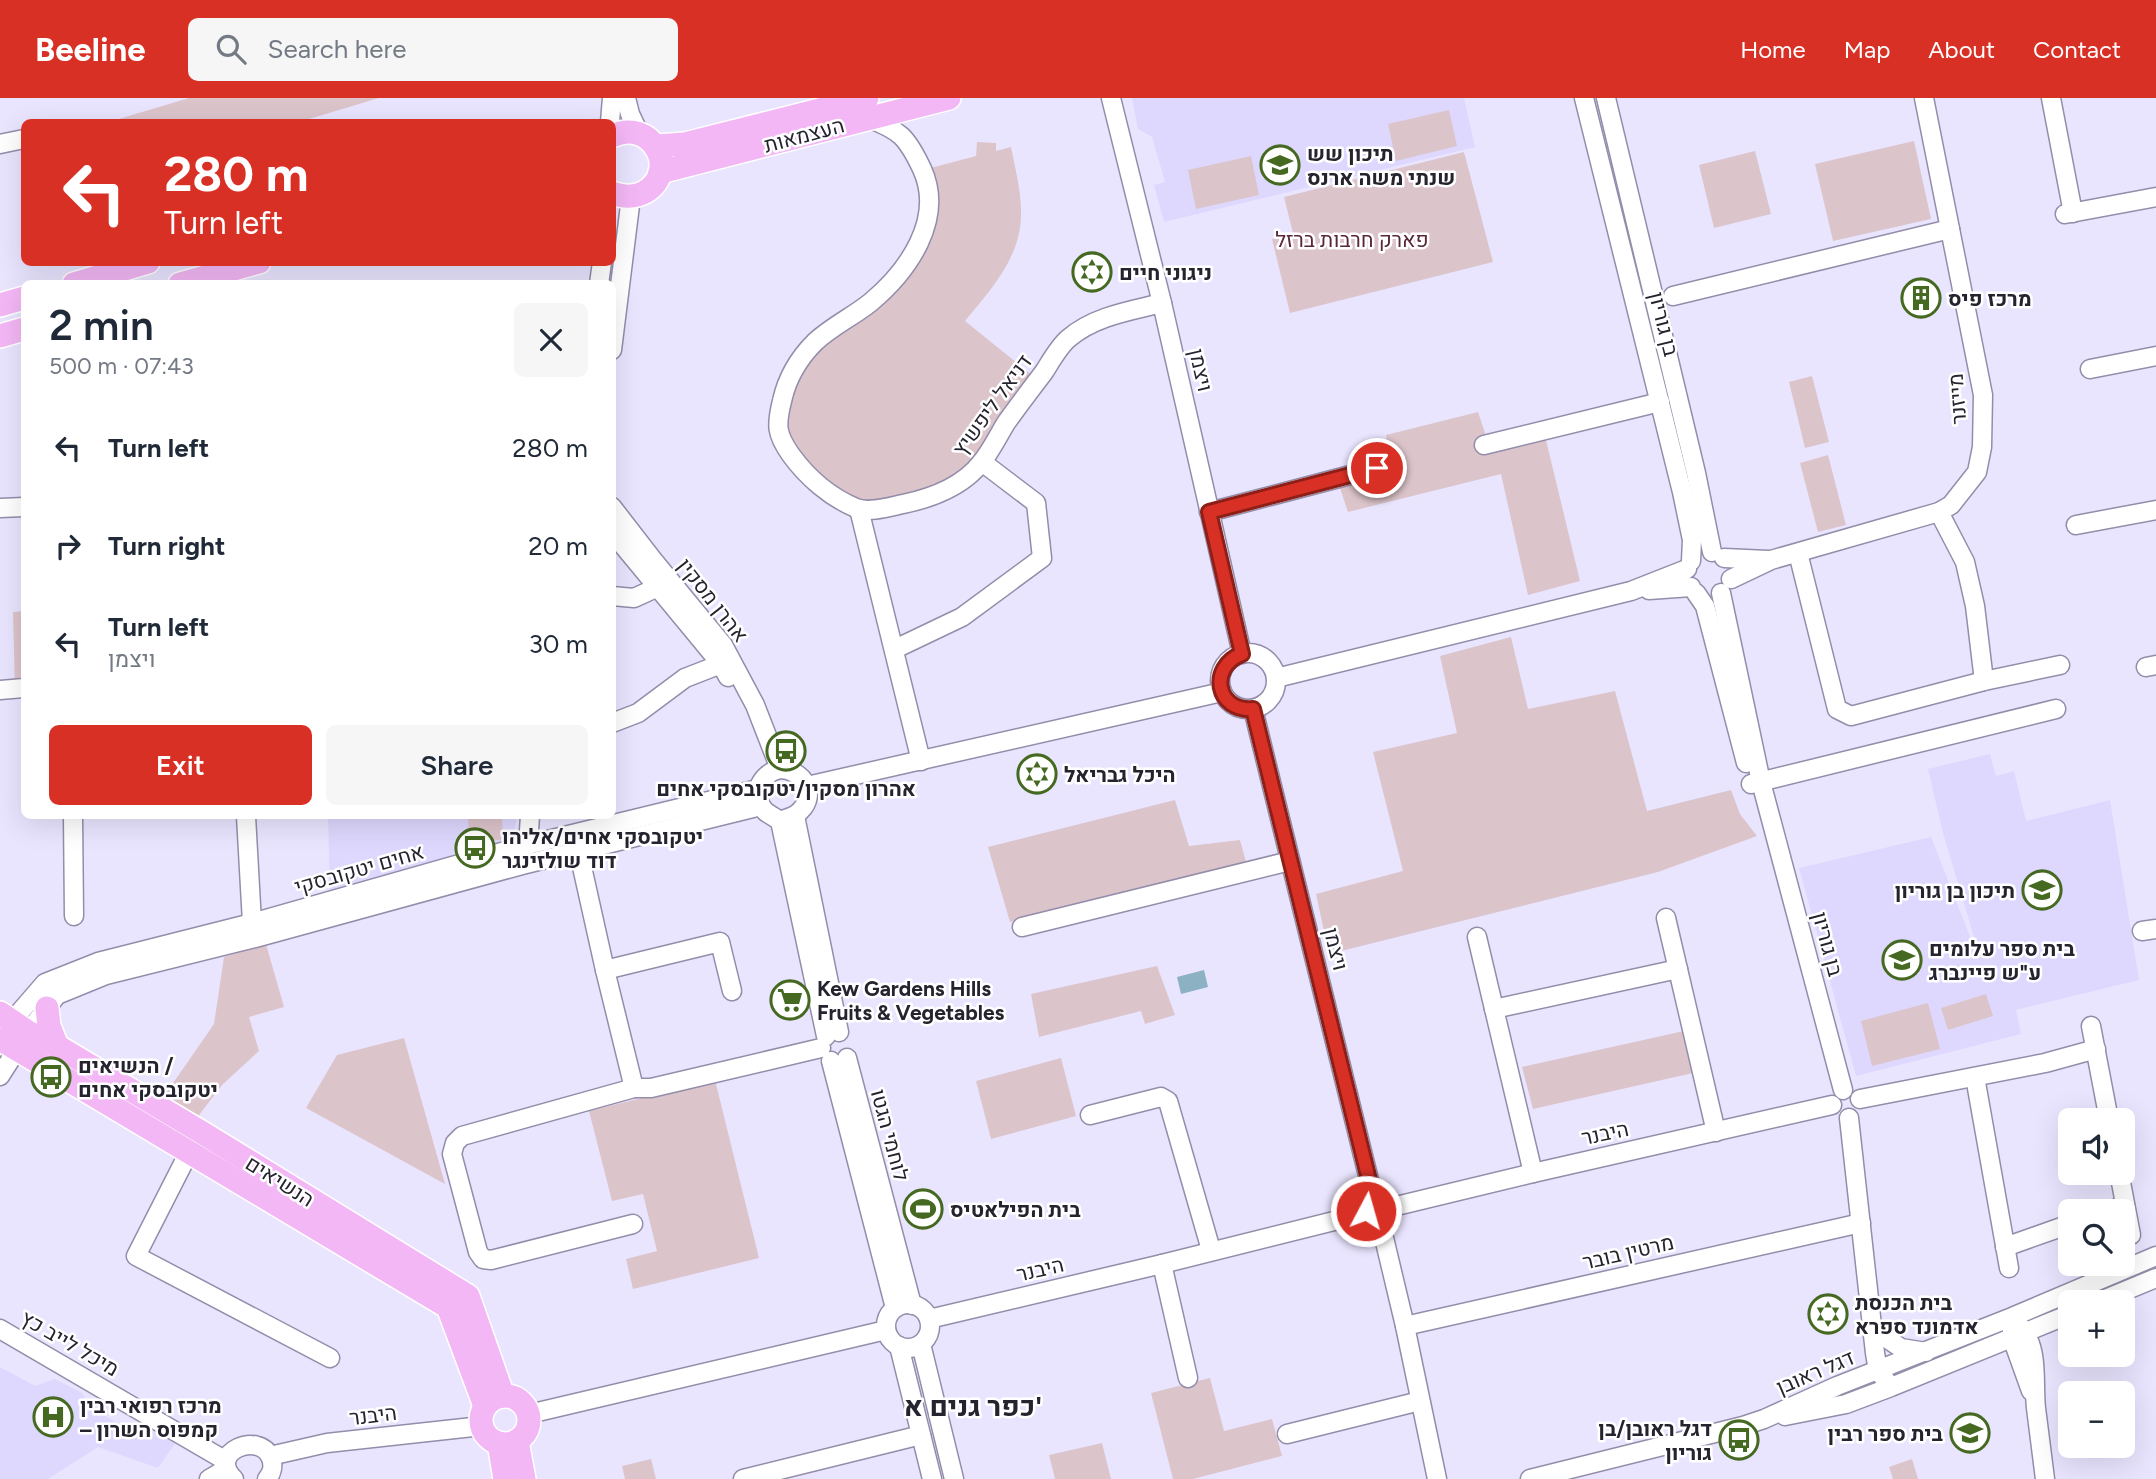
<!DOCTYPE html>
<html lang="en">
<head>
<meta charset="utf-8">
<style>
  body { margin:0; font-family:Figtree,Heebo,sans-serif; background:#f6f6f7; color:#1f2937; height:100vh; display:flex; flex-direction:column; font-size:26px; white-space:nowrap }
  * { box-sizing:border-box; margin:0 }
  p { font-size:23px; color:#747a83 }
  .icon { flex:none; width:38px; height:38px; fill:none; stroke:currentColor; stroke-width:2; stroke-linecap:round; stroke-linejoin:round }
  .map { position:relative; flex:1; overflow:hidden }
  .sheet { position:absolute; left:21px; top:182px; width:595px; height:539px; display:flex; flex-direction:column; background:#fff; border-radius:10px; box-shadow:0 7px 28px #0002 }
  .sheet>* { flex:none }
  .banner { position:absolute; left:21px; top:21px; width:595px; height:147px; border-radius:10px; box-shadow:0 7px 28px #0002; background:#d93025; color:#fff; overflow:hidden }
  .fabs { position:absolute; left:2058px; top:1010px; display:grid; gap:14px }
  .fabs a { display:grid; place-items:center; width:77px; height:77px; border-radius:10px; background:#fff; box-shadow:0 7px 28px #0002; font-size:35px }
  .pin { position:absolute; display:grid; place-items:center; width:60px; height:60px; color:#fff; margin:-30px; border:4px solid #fff; border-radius:50%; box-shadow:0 2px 7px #0007 }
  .me { position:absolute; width:77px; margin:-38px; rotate:6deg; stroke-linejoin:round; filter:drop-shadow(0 0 5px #0008) }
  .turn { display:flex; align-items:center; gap:24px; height:147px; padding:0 28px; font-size:32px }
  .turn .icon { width:91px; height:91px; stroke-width:2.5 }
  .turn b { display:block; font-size:49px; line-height:60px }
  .round { display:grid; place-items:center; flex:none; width:74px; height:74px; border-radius:10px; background:#f6f6f7 }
  .summary { display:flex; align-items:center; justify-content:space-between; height:119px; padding:0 28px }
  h1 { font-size:42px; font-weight:600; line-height:52px }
  .cta { display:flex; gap:14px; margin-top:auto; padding:14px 28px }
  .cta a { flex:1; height:80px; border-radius:10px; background:#d93025; color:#fff; font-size:28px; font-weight:600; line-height:80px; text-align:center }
  .cta a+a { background:#f6f6f7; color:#1f2937 }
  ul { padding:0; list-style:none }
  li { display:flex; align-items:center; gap:21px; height:98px; padding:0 28px }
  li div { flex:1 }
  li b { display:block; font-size:26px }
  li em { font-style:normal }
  header { display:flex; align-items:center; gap:42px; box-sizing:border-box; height:98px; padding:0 35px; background:#d93025; color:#fff }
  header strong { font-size:33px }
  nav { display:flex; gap:38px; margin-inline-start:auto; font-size:24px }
  .search { width:490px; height:63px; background:#f6f6f7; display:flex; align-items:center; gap:18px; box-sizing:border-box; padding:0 24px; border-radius:10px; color:#747a83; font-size:26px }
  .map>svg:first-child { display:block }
</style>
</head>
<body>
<header>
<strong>Beeline</strong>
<div class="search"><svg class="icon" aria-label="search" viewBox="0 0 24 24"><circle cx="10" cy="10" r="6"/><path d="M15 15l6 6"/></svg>Search here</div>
<nav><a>Home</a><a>Map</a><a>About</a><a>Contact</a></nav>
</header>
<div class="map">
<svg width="2156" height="1381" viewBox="0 0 2156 1381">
  <rect width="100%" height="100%" fill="#eae5ff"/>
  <!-- built -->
  <g fill="#ded8fe">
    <path d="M 1132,0 L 1464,0 L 1475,49 L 1164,124 L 1154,87 L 1165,84 L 1152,39 L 1138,31 Z"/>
    <path d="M 1990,656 L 1996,678 L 2014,673 L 2026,723 L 2110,702 L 2139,882 L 2016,912 L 2021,936 L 1856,978 L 1799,770 L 1931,739 L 1974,849 L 1977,849 L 1943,735 L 1928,671 Z"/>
    <path d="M 328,718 L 517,718 L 513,743 L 330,795 Z"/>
    <path d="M 0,1269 L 35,1288 L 55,1281 L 82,1295 L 90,1309 L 126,1330 L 148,1329 L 176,1344 L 158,1370 L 98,1349 L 48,1381 L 0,1381 Z"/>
  </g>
  <!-- green -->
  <g fill="#dcc4cb">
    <path d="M 189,0 L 379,0 L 299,24 L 109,24 Z"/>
    <path d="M 1449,12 L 1457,48 L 1396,63 L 1388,26 Z"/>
    <path d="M 1914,43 L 1931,121 L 1833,143 L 1815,66 Z"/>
    <path d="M 977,44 L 996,45 L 996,53 L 1011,49 C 1016,75 1024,103 1020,130 C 1014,167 988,195 965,223 L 1038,282 L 967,380 L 883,410 L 838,401 L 780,342 L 794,270 L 871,204 L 924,135 L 923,72 L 976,58 Z"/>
    <path d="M 1755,53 L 1771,116 L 1714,130 L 1699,67 Z"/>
    <path d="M 1464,54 L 1493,164 L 1290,215 L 1272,141 L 1293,135 L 1284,99 Z"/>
    <path d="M 1251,58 L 1259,97 L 1196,111 L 1188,72 Z"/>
    <path d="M 1812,278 L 1829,344 L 1805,350 L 1789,284 Z"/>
    <path d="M 1478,314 L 1491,353 L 1545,338 L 1580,483 L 1528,497 L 1501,376 L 1348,414 L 1339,387 L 1392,374 L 1386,337 Z"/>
    <path d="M 1828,357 L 1846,427 L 1818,434 L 1800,365 Z"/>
    <path d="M 24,513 L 24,590 L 15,591 L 13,514 Z"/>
    <path d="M 1511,539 L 1528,611 L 1615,593 L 1647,713 L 1731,692 L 1740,716 L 1757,738 L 1658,774 L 1329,856 L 1316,796 L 1403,773 L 1373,654 L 1457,635 L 1440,558 Z"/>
    <path d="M 1175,702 L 1189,748 L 1240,742 L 1246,764 L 1010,824 L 988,749 Z"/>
    <path d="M 468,718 L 502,718 L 503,742 L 469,743 Z"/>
    <path d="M 266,846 L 284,909 L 249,919 L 259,953 L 222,987 L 193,1025 L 160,1004 L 214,926 L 224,859 Z"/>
    <path d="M 1157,868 L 1175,917 L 1145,926 L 1141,913 L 1039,939 L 1031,896 Z"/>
    <path d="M 1986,896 L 1993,918 L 1948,932 L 1941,910 Z"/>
    <path d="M 1928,905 L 1940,951 L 1872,968 L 1861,923 Z"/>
    <path d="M 1684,933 L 1693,975 L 1533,1011 L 1522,969 Z"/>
    <path d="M 404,940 L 445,1086 L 306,1010 L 337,957 Z"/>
    <path d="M 1061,960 L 1076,1018 L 991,1041 L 976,983 Z"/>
    <path d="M 715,982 L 759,1160 L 633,1191 L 626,1161 L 657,1153 L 643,1096 L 612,1103 L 589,1013 Z"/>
    <path d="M 1210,1280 L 1224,1333 L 1272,1321 L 1282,1358 L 1193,1381 L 1173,1381 L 1151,1295 Z"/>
    <path d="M 1102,1345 L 1111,1381 L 1055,1381 L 1049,1357 Z"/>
    <path d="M 651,1361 L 656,1381 L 625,1381 L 622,1368 Z"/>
    <path d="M 1912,1361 L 1918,1381 L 1893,1381 L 1889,1369 Z"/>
  </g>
  <!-- water -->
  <path fill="#8cb1c3" d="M 1204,872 L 1208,889 L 1181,896 L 1177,879 Z"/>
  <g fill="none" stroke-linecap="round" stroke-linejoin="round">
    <!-- minor casing -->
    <g stroke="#938daa" stroke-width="21">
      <g id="minor">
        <path d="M 626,0 L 630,16 L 639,35"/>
        <path d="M 1111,0 L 1162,205 L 1242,556"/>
        <path d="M 1584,0 L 1682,394 L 1692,442 L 1691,463"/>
        <path d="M 1606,0 L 1696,375 L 1712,454"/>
        <path d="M 2051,0 L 2073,115"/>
        <path d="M 867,20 C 900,32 907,39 922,71 C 945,121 908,173 871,204 C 854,218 832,228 815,244 C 799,260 787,280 782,303 C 776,327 776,336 791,357 C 807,379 830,399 856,410 C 869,415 889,409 903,406 C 932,400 962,389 981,365 C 991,353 998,338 1006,325 C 1018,308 1031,291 1044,274 C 1051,263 1059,248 1069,240 C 1095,218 1130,213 1162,205"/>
        <path d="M 610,24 L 612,0"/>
        <path d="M 0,46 L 24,41"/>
        <path d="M 2065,116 L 2156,99"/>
        <path d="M 599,186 L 602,164"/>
        <path d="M 1673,198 L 1950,131"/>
        <path d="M 612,252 L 631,99"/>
        <path d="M 2090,271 L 2156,258"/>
        <path d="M 1484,347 L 1660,304"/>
        <path d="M 612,409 L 653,462 L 723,547 L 755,607 L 780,671"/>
        <path d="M 0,410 L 24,409"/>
        <path d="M 859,411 L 921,663"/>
        <path d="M 1209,414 L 1377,370"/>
        <path d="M 1939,414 L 1965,464 L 1975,508 L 1984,583"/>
        <path d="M 2076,427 L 2156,412"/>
        <path d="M 612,434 L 721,566 L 728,579"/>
        <path d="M 1798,455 L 1837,611 L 1851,618 L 1984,583 L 2060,567"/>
        <path d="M 1724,460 L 1768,462"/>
        <path d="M 1731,481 L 1771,462 L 1939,414 L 1951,407 L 1977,374 L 1982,349 L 1983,297 L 1924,0"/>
        <path d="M 1649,492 L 1691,489"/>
        <path d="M 1696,495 L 1705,508 L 1746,665"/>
        <path d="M 1721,495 L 1761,684 L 1843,992"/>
        <path d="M 612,498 L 634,500 L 658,489"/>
        <path d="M 895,551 L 962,519 L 1042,460 L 1036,405 L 982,364"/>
        <circle cx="1248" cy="583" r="28"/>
        <path d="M 2146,569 L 2156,567"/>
        <path d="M 1276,580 L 1631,493 L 1687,471"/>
        <path d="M 0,592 L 24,590"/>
        <path d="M 1253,611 L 1374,1102"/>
        <path d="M 612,625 L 638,615 L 685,580 L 721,566"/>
        <path d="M 780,671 C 803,671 818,696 800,713 C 795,719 787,720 780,723 C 776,720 770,717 766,714 C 749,698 761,675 780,671 Z"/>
        <path d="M 1751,686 L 2056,611"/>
        <path d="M 807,688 L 1222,594"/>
        <path d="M 73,718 L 74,818"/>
        <path d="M 246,718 L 252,825 L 254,836"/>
        <path d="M 795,718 L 839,934"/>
        <path d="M 780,723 L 826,938"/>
        <path d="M 576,742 L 605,872 L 634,990"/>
        <path d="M 528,747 L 530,718"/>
        <path d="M 1666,820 L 1716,1034"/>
        <path d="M 1022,829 L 1290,763"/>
        <path d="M 2142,833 L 2156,831"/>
        <path d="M 1477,839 L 1533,1075"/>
        <path d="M 605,872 L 720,844 L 732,893"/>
        <path d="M 1494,911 L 1678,871"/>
        <path d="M 2091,928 L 2109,1022"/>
        <path d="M 5,933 L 13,922 L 45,885 L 98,864 L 252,825 L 523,748 L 758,691"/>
        <path d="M 847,960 L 912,1207"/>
        <path d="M 831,963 L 895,1210"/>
        <path d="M 0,978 L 28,934 L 57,897 L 106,877 L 255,840 L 522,767 L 761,708"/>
        <path d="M 1975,979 L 2009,1170"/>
        <path d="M 1860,1001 L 2045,965 L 2096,951"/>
        <path d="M 1090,1017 L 1161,999 L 1168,1003 L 1211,1152"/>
        <path d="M 1849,1020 L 1875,1255 L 1878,1273 L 1885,1281"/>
        <path d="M 189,1054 L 136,1158 L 330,1260"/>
        <path d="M 2119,1074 L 2131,1137"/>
        <path d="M 1388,1110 L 1533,1075 L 1832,1007"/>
        <path d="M 2109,1113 L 2125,1107"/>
        <path d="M 1380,1123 L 1405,1228 L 1437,1381"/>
        <path d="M 633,1126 L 491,1162 L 483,1161 L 478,1154 L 452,1056 L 455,1045 L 462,1038 L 634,990 L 651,990 L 821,950"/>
        <path d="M 2005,1149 L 2070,1126"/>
        <path d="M 1162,1166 L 1188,1280"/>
        <path d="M 2098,1204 L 2156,1180"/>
        <circle cx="908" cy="1228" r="22"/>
        <path d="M 929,1221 L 1162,1166 L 1366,1115"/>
        <path d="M 2019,1227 C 2040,1250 2033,1282 2036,1310 C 2039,1334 2042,1358 2045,1381"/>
        <path d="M 1405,1228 L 1861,1125"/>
        <path d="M 2012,1230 L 2012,1240 L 2031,1293"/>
        <path d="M 0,1231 L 226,1363"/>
        <path d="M 1880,1236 L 1901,1250 L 1926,1254"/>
        <path d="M 921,1246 L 954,1381"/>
        <path d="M 899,1248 L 932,1381"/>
        <path d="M 529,1316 L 886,1232"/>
        <path d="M 1785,1318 L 1846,1306 L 1891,1289 L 2070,1216"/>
        <path d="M 1287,1336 L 1420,1303"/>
        <path d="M 270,1358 L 327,1345 L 482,1328"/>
        <path d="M 209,1381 L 226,1371"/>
        <path d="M 234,1381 C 206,1354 260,1332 271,1360 C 274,1369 272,1375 267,1381"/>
        <path d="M 743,1381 L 921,1337"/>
        <path d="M 1530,1381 L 1743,1328 L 1764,1321 L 1837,1288 L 2012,1219 L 2156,1158"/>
      </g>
    </g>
    <!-- major casing -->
    <g stroke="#fff" stroke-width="26">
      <g id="major">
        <path d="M 612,38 C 651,19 681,72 645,94 C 634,100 623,99 612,95"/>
        <path d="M 655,48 L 685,46 L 867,0"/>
        <path d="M 660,74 L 949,0"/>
        <path d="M 74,186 L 148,164"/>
        <path d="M 180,186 L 259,164"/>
        <path d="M 0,207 L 24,200"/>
        <path d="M 0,238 L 24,231"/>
        <path d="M 47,910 L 49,928 L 57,948"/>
        <path d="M 0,915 L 28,934 L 57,948 L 201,1034 L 468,1198 L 503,1298"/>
        <path d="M 0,941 L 448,1209 L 485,1308"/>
        <circle cx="505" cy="1322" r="24"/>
        <path d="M 517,1343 L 524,1381"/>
        <path d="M 499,1345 L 505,1381"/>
      </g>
    </g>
    <!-- minor -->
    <use href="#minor" stroke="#fff" stroke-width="18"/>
    <!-- major -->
    <use href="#major" stroke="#f3b7f5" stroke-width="23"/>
  </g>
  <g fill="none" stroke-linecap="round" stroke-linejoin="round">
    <!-- route casing -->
    <g stroke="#8d1f18" stroke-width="18">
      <path id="route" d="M 1366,1113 L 1368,1106 L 1374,1102 L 1253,611 C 1216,614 1208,569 1242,556 L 1209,414 L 1377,370"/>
    </g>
    <!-- route -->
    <use href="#route" stroke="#d93025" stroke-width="12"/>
  </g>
  <!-- icons -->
  <defs>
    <g id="school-ring" transform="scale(2.0125)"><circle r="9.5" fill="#fff" stroke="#456921" stroke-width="1.5"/><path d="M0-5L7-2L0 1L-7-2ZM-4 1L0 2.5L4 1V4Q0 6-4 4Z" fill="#456921"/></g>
    <g id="synagogue-ring" transform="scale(2.0125)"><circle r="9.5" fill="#fff" stroke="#456921" stroke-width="1.5"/><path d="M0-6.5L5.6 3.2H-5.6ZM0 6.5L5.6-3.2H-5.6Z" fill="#456921"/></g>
    <g id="building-ring" transform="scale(2.0125)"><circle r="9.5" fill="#fff" stroke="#456921" stroke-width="1.5"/><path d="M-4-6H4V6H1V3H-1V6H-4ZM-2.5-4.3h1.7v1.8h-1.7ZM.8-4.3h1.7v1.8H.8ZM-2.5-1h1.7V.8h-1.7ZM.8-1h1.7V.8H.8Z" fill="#456921"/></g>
    <g id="bus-ring" transform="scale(2.0125)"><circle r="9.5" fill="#fff" stroke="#456921" stroke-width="1.5"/><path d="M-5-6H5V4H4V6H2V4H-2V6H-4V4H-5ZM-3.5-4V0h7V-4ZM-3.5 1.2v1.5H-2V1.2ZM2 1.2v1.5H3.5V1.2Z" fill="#456921"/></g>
    <g id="supermarket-ring" transform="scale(2.0125)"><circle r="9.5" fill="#fff" stroke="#456921" stroke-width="1.5"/><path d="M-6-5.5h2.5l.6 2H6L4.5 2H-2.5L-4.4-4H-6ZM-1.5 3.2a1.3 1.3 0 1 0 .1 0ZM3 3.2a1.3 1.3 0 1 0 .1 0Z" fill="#456921"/></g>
    <g id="stadium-ring" transform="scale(2.0125)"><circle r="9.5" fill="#fff" stroke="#456921" stroke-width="1.5"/><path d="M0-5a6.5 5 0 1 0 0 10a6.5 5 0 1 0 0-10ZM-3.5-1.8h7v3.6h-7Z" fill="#456921"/></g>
    <g id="hospital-ring" transform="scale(2.0125)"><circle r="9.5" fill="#fff" stroke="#456921" stroke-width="1.5"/><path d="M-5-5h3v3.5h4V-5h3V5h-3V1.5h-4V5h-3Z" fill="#456921"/></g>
  </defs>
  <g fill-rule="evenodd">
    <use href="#school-ring" x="1280" y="67"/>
    <use href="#synagogue-ring" x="1092" y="174"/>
    <use href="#building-ring" x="1921" y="200"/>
    <use href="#bus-ring" x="786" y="653"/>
    <use href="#synagogue-ring" x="1037" y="676"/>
    <use href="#bus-ring" x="475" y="750"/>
    <use href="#school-ring" x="2042" y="792"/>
    <use href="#school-ring" x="1902" y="862"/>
    <use href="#supermarket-ring" x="790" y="902"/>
    <use href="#bus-ring" x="51" y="979"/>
    <use href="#stadium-ring" x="923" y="1111"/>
    <use href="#synagogue-ring" x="1828" y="1216"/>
    <use href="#hospital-ring" x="53" y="1319"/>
    <use href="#school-ring" x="1970" y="1335"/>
    <use href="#bus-ring" x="1739" y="1342"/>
  </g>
  <g text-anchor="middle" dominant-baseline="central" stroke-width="5" stroke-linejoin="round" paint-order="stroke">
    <!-- street labels -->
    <g font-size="21" fill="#25232e" stroke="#fff">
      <text transform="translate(804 37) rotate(-15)">העצמאות</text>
      <text transform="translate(1664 226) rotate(76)">בן גוריון</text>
      <text transform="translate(1201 272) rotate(77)">ויצמן</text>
      <text transform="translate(1957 301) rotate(-94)">מייזנר</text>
      <text transform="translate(992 307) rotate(-54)">דניאל ליפשיץ</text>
      <text transform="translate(713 502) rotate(52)">אהרן מסקין</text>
      <text transform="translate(359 771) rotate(-16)">אחים יטקובסקי</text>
      <text transform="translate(1828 846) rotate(75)">בן גוריון</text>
      <text transform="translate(1336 851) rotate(76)">ויצמן</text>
      <text transform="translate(1605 1035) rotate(-12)">היבנר</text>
      <text transform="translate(890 1037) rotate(75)">לוחמי הגטו</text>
      <text transform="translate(280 1083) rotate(32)">הנשיאים</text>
      <text transform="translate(1628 1154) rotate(-13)">מרטין בובר</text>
      <text transform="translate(1040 1171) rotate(-13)">היבנר</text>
      <text transform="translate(70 1245) rotate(30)">מיכל לייב כץ</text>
      <text transform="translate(1815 1274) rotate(-23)">דגל ראובן</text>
      <text transform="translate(373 1317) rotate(-7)">היבנר</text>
    </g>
    <!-- poi labels -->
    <g font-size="21" font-weight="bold" fill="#25232e" stroke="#fff" text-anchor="start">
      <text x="1307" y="55">תיכון שש<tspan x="1307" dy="24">שנתי משה ארנס</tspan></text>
      <text x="1119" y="174">ניגוני חיים</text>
      <text x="1948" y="200">מרכז פיס</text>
      <text x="1064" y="676">היכל גבריאל</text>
      <text x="786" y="690" text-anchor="middle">אהרון מסקין/יטקובסקי אחים</text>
      <text x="502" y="738">יטקובסקי אחים/אליהו<tspan x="502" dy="24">דוד שולזינגר</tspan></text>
      <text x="2015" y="792" text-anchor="end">תיכון בן גוריון</text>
      <text x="1929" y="850">בית ספר עלומים<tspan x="1929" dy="24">ע"ש פיינברג</tspan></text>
      <text x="817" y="890">Kew Gardens Hills<tspan x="817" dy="24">Fruits &amp; Vegetables</tspan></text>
      <text x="78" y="967">הנשיאים /<tspan x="78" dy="24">יטקובסקי אחים</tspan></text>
      <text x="950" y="1111">בית הפילאטיס</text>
      <text x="1855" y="1204">בית הכנסת<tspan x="1855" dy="24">אדמונד ספרא</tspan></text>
      <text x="80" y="1307">מרכז רפואי רבין<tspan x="80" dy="24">– קמפוס השרון</tspan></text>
      <text x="1712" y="1330" text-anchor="end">דגל ראובן/בן<tspan x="1712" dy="24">גוריון</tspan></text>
      <text x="1943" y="1335" text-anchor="end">בית ספר רבין</text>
    </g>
    <!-- park labels -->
    <g font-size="21" fill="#59273a" stroke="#fff">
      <text x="1352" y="141">פארק חרבות ברזל</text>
    </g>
    <!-- district labels -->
    <g font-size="28" font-weight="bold" fill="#25232e" stroke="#fff">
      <text x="973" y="1308">כפר גנים א'</text>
    </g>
  </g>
</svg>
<div class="fabs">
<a><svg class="icon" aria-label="sound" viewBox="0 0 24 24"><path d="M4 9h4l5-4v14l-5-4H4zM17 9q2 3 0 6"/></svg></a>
<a><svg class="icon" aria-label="search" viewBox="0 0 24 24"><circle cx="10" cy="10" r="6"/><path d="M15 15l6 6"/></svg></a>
<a>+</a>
<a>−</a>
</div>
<div class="pin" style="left:1377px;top:370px;background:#d93025"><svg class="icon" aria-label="arrive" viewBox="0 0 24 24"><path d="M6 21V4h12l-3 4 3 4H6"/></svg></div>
<svg class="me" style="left:1366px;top:1113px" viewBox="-20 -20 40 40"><circle r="17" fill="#d93025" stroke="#fff" stroke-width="3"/><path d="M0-11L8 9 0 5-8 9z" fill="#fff"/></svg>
<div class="banner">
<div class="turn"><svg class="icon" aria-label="left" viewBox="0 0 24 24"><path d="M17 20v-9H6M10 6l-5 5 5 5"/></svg><div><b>280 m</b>Turn left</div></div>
</div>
<section class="sheet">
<div class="summary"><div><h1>2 min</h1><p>500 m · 07:43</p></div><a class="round"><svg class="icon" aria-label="close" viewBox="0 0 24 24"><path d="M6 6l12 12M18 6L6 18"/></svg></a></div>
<ul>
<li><svg class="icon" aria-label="left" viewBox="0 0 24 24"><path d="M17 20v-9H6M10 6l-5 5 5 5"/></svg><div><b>Turn left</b></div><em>280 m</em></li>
<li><svg class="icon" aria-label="right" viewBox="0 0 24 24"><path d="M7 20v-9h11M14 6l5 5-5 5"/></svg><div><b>Turn right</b></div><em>20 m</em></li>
<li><svg class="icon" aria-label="left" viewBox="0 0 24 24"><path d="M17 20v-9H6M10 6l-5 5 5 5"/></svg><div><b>Turn left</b><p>ויצמן</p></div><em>30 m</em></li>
</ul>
<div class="cta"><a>Exit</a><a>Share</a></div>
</section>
</div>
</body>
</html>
